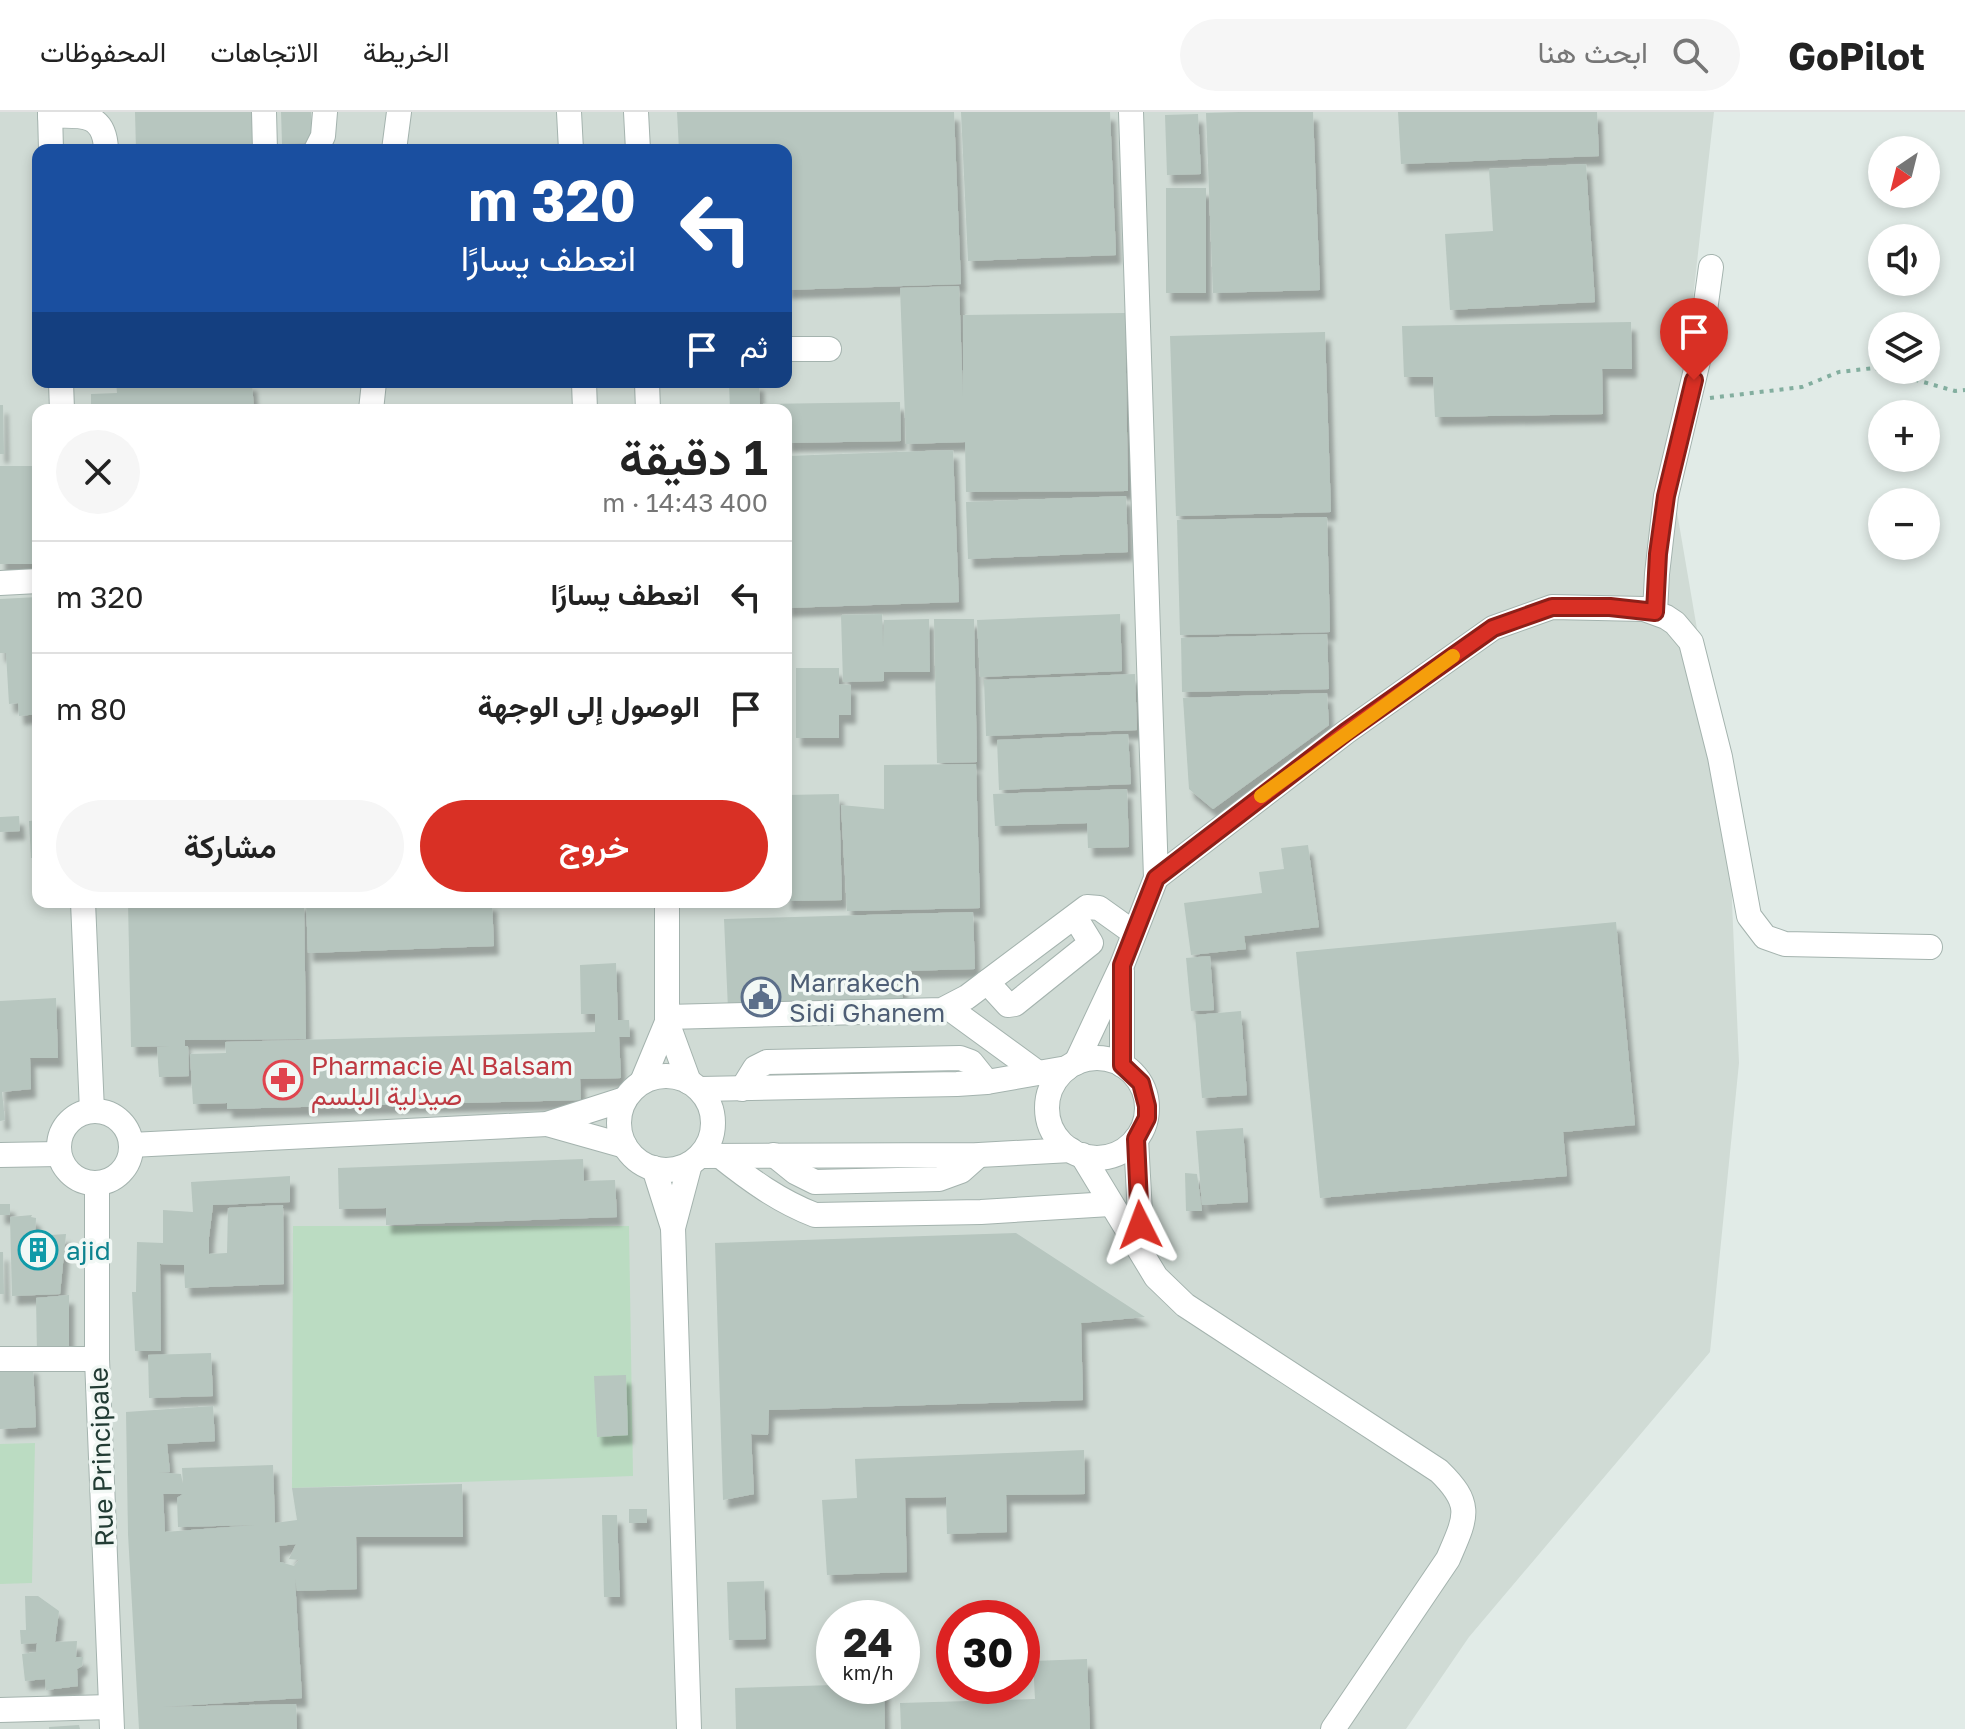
<!DOCTYPE html>
<html lang="ar">
<head>
<meta charset="utf-8">
<style>
  body { margin:0; font-family:"Golos Text",Vazirmatn,sans-serif; background:#f6f6f6; color:#222; direction:rtl; height:100vh; display:flex; flex-direction:column; font-size:30px; white-space:nowrap }
  * { box-sizing:border-box; margin:0 }
  p { font-size:26px; color:#767676 }
  .icon { flex:none; width:44px; height:44px; fill:none; stroke:currentColor; stroke-width:2; stroke-linecap:round; stroke-linejoin:round }
  .map { position:relative; flex:1; overflow:hidden; direction:ltr }
  .sheet { position:absolute; left:32px; top:292px; width:760px; height:504px; display:flex; flex-direction:column; background:#fff; border-radius:16px; box-shadow:0 4px 12px #0003; direction:rtl }
  .sheet>* { flex:none }
  .top-card { position:absolute; left:32px; top:32px; width:760px; height:244px; border-radius:16px; box-shadow:0 4px 12px #0003; direction:rtl; background:#1a4fa0; color:#fff; overflow:hidden }
  .needle { width:52px; rotate:215deg }
  .controls { position:absolute; left:1868px; top:24px; display:grid; gap:16px }
  .controls a { display:grid; place-items:center; width:72px; height:72px; border-radius:50%; background:#fff; box-shadow:0 4px 12px #0003; font-size:40px }
  .speed { position:absolute; left:816px; top:1488px; display:flex; gap:16px; font-size:40px; font-weight:700; text-align:center }
  .speed>* { display:grid; place-content:center; width:104px; height:104px; border-radius:50%; background:#fff; box-shadow:0 4px 12px #0003; line-height:1 }
  .speed small { font-size:20px; font-weight:400 }
  .speed .limit { border:12px solid #d22; background:#fff; color:#111 }
  .pin { position:absolute; display:grid; place-items:center; width:68px; height:68px; color:#fff; margin:-82px -34px; border-radius:50% 50% 50% 0; rotate:-45deg; box-shadow:0 0 8px #0007 }
  .pin .icon { rotate:45deg }
  .me { position:absolute; width:88px; margin:-44px; rotate:357deg; stroke-linejoin:round; filter:drop-shadow(0 0 6px #0008) }
  .turn { display:flex; align-items:center; gap:28px; height:168px; padding:0 24px; font-size:36px }
  .turn .icon { width:104px; height:104px; stroke-width:2.5 }
  .turn b { display:block; font-size:56px; line-height:68px }
  .then { display:flex; align-items:center; height:76px; padding:0 24px; background:#0003; gap:16px; font-size:30px }
  .round { display:grid; place-items:center; flex:none; width:84px; height:84px; border-radius:42px; background:#f6f6f6 }
  .overview { display:flex; align-items:center; justify-content:space-between; height:136px; padding:0 24px }
  h1 { font-size:48px; font-weight:600; line-height:60px }
  .action { display:flex; gap:16px; margin-top:auto; padding:16px 24px }
  .action a { flex:1; height:92px; border-radius:48px; background:#d93025; color:#fff; font-size:32px; font-weight:600; line-height:92px; text-align:center }
  .action a+a { background:#f6f6f6; color:#222 }
  ul { padding:0; list-style:none }
  li { display:flex; align-items:center; gap:24px; height:112px; padding:0 24px; border-top:2px solid #e0e0e0 }
  li div { flex:1 }
  li b { display:block; font-size:30px }
  li em { font-style:normal }
  header { display:flex; align-items:center; gap:48px; box-sizing:border-box; height:112px; padding:0 40px; background:#fff; border-bottom:2px solid #e0e0e0 }
  header strong { font-size:38px }
  nav { display:flex; gap:44px; margin-inline-start:auto; font-size:28px }
  .search { width:560px; height:72px; background:#f6f6f6; display:flex; align-items:center; gap:20px; box-sizing:border-box; padding:0 28px; border-radius:44px; color:#767676; font-size:30px }
  .map>svg:first-child { display:block }
</style>
</head>
<body>
<header>
<strong>GoPilot</strong>
<div class="search"><svg class="icon" aria-label="search" viewBox="0 0 24 24"><circle cx="10" cy="10" r="6"/><path d="M15 15l6 6"/></svg>ابحث هنا</div>
<nav><a>الخريطة</a><a>الاتجاهات</a><a>المحفوظات</a></nav>
</header>
<div class="map">
<svg width="1965" height="1617" viewBox="0 0 1965 1617">
  <defs>
    <filter id="shadow"><feDropShadow dx="5" dy="9" stdDeviation="2" flood-color="#0004"/></filter>
  </defs>
  <rect width="100%" height="100%" fill="#e1ebe7"/>
  <!-- built -->
  <path fill="#d0dbd5" fill-rule="evenodd" d="M 0,0 L 1714,0 L 1672,371 L 1728,698 L 1739,951 L 1710,1240 L 1469,1525 L 1406,1617 L 0,1617 ZM 38,38 L 786,38 L 786,270 L 38,270 ZM 38,298 L 786,298 L 786,790 L 38,790 ZM 834,1506 L 902,1506 L 902,1574 L 834,1574 ZM 954,1506 L 1022,1506 L 1022,1574 L 954,1574 Z"/>
  <!-- green -->
  <g fill="#bbdcc2">
    <path d="M 293,1114 L 629,1114 L 633,1364 L 292,1376 Z"/>
    <path d="M 35,1331 L 32,1471 L 0,1472 L 0,1332 Z"/>
  </g>
  <!-- building -->
  <g fill="#b7c6bf" fill-rule="evenodd" filter="url(#shadow)">
    <path d="M 135,0 L 258,0 L 260,38 L 136,38 Z"/>
    <path d="M 281,0 L 311,0 L 312,31 L 282,32 Z"/>
    <path d="M 677,0 L 954,0 L 961,172 L 786,178 L 786,38 L 679,38 Z"/>
    <path d="M 961,0 L 1110,0 L 1116,143 L 968,149 Z"/>
    <path d="M 1239,0 L 1313,0 L 1320,178 L 1213,181 L 1206,1 Z"/>
    <path d="M 1398,0 L 1597,0 L 1599,44 L 1401,52 Z"/>
    <path d="M 1198,2 L 1201,62 L 1167,63 L 1165,3 Z"/>
    <path d="M 1586,52 L 1595,190 L 1450,198 L 1445,122 L 1493,119 L 1489,57 Z"/>
    <rect x="1166" y="76" width="40" height="105"/>
    <path d="M 959,174 L 963,285 L 963,203 L 1125,201 L 1128,379 L 966,380 L 965,330 L 906,332 L 900,176 Z"/>
    <path d="M 1631,210 L 1632,257 L 1602,257 L 1603,302 L 1435,305 L 1433,265 L 1404,265 L 1402,214 Z"/>
    <path d="M 1325,220 L 1331,400 L 1176,404 L 1170,224 Z"/>
    <path d="M 116,270 L 252,270 L 254,298 L 91,298 L 91,282 L 117,281 Z"/>
    <path d="M 729,270 L 759,270 L 760,292 L 900,290 L 901,329 L 786,331 L 786,298 L 730,298 Z"/>
    <path d="M 0,293 L 3,293 L 4,342 L 0,342 Z"/>
    <path d="M 953,338 L 959,490 L 786,496 L 786,344 Z"/>
    <rect x="0" y="354" width="38" height="98"/>
    <path d="M 1126,384 L 1128,440 L 968,447 L 966,390 Z"/>
    <path d="M 1327,405 L 1330,520 L 1180,523 L 1177,408 Z"/>
    <path d="M 38,485 L 38,602 L 19,604 L 18,591 L 9,592 L 6,541 L 0,541 L 0,487 Z"/>
    <path d="M 882,502 L 883,535 L 884,508 L 929,507 L 930,560 L 884,560 L 884,569 L 843,570 L 841,503 Z"/>
    <path d="M 1120,502 L 1122,559 L 980,565 L 977,508 Z"/>
    <path d="M 934,507 L 974,507 L 977,650 L 937,651 Z"/>
    <path d="M 1327,522 L 1329,577 L 1182,580 L 1181,526 Z"/>
    <path d="M 796,556 L 839,556 L 839,572 L 851,573 L 851,603 L 839,603 L 839,626 L 796,626 Z"/>
    <path d="M 1135,562 L 1137,618 L 986,624 L 984,568 Z"/>
    <path d="M 1327,581 L 1329,613 L 1213,697 L 1189,677 L 1183,586 Z"/>
    <path d="M 1128,622 L 1131,672 L 999,678 L 997,628 Z"/>
    <path d="M 976,652 L 980,796 L 847,799 L 841,693 L 884,697 L 884,653 Z"/>
    <path d="M 1127,677 L 1129,735 L 1088,736 L 1087,711 L 995,714 L 993,682 Z"/>
    <path d="M 839,682 L 842,788 L 786,789 L 786,683 Z"/>
    <path d="M 19,704 L 20,719 L 0,720 L 0,705 Z"/>
    <path d="M 38,708 L 38,746 L 31,746 L 29,709 Z"/>
    <path d="M 1308,733 L 1319,815 L 1244,824 L 1246,837 L 1191,843 L 1184,791 L 1262,781 L 1259,760 L 1284,757 L 1281,736 Z"/>
    <path d="M 128,790 L 304,790 L 306,927 L 185,928 L 185,934 L 188,934 L 189,964 L 159,965 L 157,935 L 169,934 L 131,935 Z"/>
    <path d="M 306,790 L 492,790 L 494,834 L 308,841 Z"/>
    <path d="M 973,800 L 975,857 L 902,859 L 903,892 L 728,897 L 724,807 Z"/>
    <path d="M 1616,810 L 1635,1013 L 1563,1020 L 1567,1064 L 1320,1086 L 1296,840 Z"/>
    <path d="M 1210,844 L 1214,898 L 1191,899 L 1186,846 Z"/>
    <path d="M 616,851 L 618,908 L 629,908 L 630,925 L 619,925 L 621,966 L 580,967 L 581,988 L 227,997 L 227,991 L 193,992 L 190,942 L 226,941 L 225,930 L 595,920 L 595,902 L 581,902 L 580,853 Z"/>
    <path d="M 56,886 L 58,946 L 30,946 L 31,977 L 2,980 L 5,1008 L 0,1009 L 0,889 Z"/>
    <path d="M 1241,899 L 1247,983 L 1202,986 L 1195,903 Z"/>
    <path d="M 1243,1016 L 1248,1090 L 1202,1093 L 1196,1019 Z"/>
    <path d="M 583,1047 L 584,1069 L 615,1068 L 617,1105 L 386,1113 L 386,1096 L 339,1097 L 338,1056 Z"/>
    <path d="M 1185,1061 L 1197,1062 L 1202,1099 L 1186,1099 Z"/>
    <path d="M 290,1064 L 290,1090 L 213,1093 L 209,1125 L 209,1142 L 227,1141 L 228,1096 L 283,1093 L 284,1172 L 185,1176 L 184,1153 L 160,1152 L 161,1239 L 135,1239 L 132,1180 L 136,1180 L 137,1130 L 163,1131 L 163,1098 L 193,1100 L 191,1070 Z"/>
    <rect x="0" y="1092" width="10" height="11"/>
    <path d="M 32,1103 L 31,1105 L 36,1106 L 35,1124 L 66,1122 L 60,1182 L 12,1184 L 10,1105 Z"/>
    <path d="M 1016,1121 L 1145,1205 L 1081,1211 L 1083,1288 L 769,1298 L 768,1323 L 751,1322 L 754,1382 L 723,1388 L 715,1131 Z"/>
    <path d="M 0,1140 L 3,1140 L 4,1182 L 0,1182 Z"/>
    <path d="M 69,1183 L 69,1244 L 37,1243 L 36,1186 Z"/>
    <path d="M 211,1241 L 213,1284 L 149,1286 L 148,1243 Z"/>
    <path d="M 33,1253 L 36,1315 L 0,1317 L 0,1255 Z"/>
    <path d="M 626,1263 L 628,1323 L 597,1325 L 594,1264 Z"/>
    <path d="M 213,1294 L 215,1329 L 167,1332 L 170,1360 L 159,1360 L 181,1362 L 183,1373 L 182,1356 L 273,1353 L 275,1411 L 297,1408 L 292,1376 L 462,1372 L 463,1425 L 356,1425 L 357,1477 L 297,1479 L 295,1467 L 302,1586 L 162,1595 L 296,1592 L 297,1617 L 139,1617 L 128,1422 L 126,1300 ZM 163,1382 L 183,1382 L 177,1386 L 178,1415 L 255,1413 L 165,1420 ZM 296,1432 L 289,1447 L 299,1448 L 294,1454 L 280,1450 L 279,1434 Z"/>
    <path d="M 1084,1338 L 1085,1382 L 1006,1383 L 1007,1420 L 947,1422 L 946,1385 L 905,1386 L 907,1460 L 827,1463 L 822,1388 L 857,1386 L 855,1347 Z"/>
    <rect x="629" y="1397" width="18" height="14"/>
    <path d="M 602,1403 L 617,1403 L 620,1485 L 604,1485 Z"/>
    <path d="M 764,1469 L 766,1527 L 729,1528 L 727,1470 Z"/>
    <path d="M 25,1484 L 38,1484 L 59,1499 L 55,1530 L 77,1529 L 76,1545 L 83,1545 L 82,1554 L 77,1557 L 78,1574 L 46,1578 L 45,1567 L 25,1569 L 22,1542 L 36,1540 L 37,1531 L 21,1532 L 20,1518 L 26,1518 Z"/>
    <path d="M 1087,1547 L 1090,1617 L 901,1617 L 900,1591 L 1035,1587 L 1033,1549 Z"/>
    <path d="M 834,1573 L 884,1574 L 885,1617 L 736,1617 L 735,1576 Z"/>
    <path d="M 79,1613 L 80,1617 L 49,1617 L 49,1615 Z"/>
  </g>
  <g fill="none" stroke-linecap="round" stroke-linejoin="round">
    <!-- minor casing -->
    <g stroke="#a4b3ae" stroke-width="26">
      <g id="minor">
        <path d="M 50,0 L 51,38"/>
        <path d="M 264,0 L 265,38"/>
        <path d="M 569,0 L 571,38"/>
        <path d="M 636,0 L 638,38"/>
        <path d="M 50,4 C 80,3 105,0 106,38"/>
        <path d="M 316,38 L 323,24 L 325,0"/>
        <path d="M 394,38 L 399,0"/>
        <path d="M 786,237 L 829,237"/>
        <path d="M 61,270 L 62,298"/>
        <path d="M 584,270 L 585,298"/>
        <path d="M 647,270 L 648,298"/>
        <path d="M 371,298 L 374,270"/>
        <path d="M 0,471 L 38,469"/>
        <path d="M 1655,500 L 1657,462 L 1666,384 L 1698,249 L 1711,155"/>
        <path d="M 1156,766 L 1346,620 L 1493,516 L 1552,495 L 1644,497 L 1666,505 L 1675,511 L 1691,530 L 1720,645 L 1749,804 L 1765,825 L 1785,832 L 1930,835"/>
        <path d="M 83,790 L 92,999"/>
        <path d="M 1122,860 L 1122,953"/>
        <path d="M 987,870 L 1008,893 L 1015,892 L 1091,831 L 1075,805"/>
        <path d="M 949,896 L 1038,961"/>
        <path d="M 667,905 L 942,898 L 967,885 L 1087,795 L 1099,796 L 1134,821"/>
        <path d="M 667,910 L 689,970"/>
        <circle cx="1097" cy="996" r="50"/>
        <path d="M 1076,951 L 1122,853 L 1156,766 L 1131,0"/>
        <circle cx="666" cy="1011" r="47"/>
        <path d="M 642,970 L 667,910 L 667,790"/>
        <path d="M 700,977 L 957,972 L 987,970 L 1067,956"/>
        <path d="M 742,977 L 755,956 L 767,950 L 960,946 L 971,950 L 987,970"/>
        <circle cx="95" cy="1035" r="36"/>
        <path d="M 547,1012 L 625,1034"/>
        <path d="M 1136,1027 L 1142,1139"/>
        <path d="M 131,1033 L 547,1012 L 625,987"/>
        <path d="M 0,1043 L 59,1042"/>
        <path d="M 774,1043 L 795,1060 L 815,1070 L 939,1067 L 961,1059 L 979,1043"/>
        <path d="M 1082,1043 L 1156,1165 L 1185,1193 L 1439,1359 C 1474,1393 1466,1405 1448,1447 L 1333,1617"/>
        <path d="M 700,1044 L 979,1043 L 1071,1038"/>
        <path d="M 720,1044 C 750,1068 779,1089 815,1103 L 981,1100 L 1110,1092"/>
        <path d="M 654,1056 L 673,1116 L 689,1617"/>
        <path d="M 97,1072 L 97,1247 L 112,1617"/>
        <path d="M 673,1116 L 690,1052"/>
        <path d="M 0,1247 L 97,1247"/>
        <path d="M 0,1598 L 111,1595"/>
      </g>
    </g>
    <!-- path -->
    <path stroke="#83ae9f" stroke-width="4" stroke-dasharray="4 6" stroke-linecap="butt" d="M 1710,286 L 1802,275 L 1839,260 L 1874,256 L 1955,279 L 1965,278"/>
    <!-- minor -->
    <use href="#minor" stroke="#fff" stroke-width="24"/>
  </g>
  <g fill="none" stroke-linecap="round" stroke-linejoin="round">
    <!-- route casing -->
    <g stroke="#8d1f18" stroke-width="20">
      <path id="route" d="M 1140,1113 L 1136,1027 L 1147,1006 L 1147,994 L 1141,971 L 1122,953 L 1122,853 L 1156,766 L 1346,620 L 1493,516 L 1552,495 L 1610,495 L 1655,500 L 1658,442 L 1666,384 L 1694,268"/>
    </g>
    <!-- route -->
    <use href="#route" stroke="#d93025" stroke-width="14"/>
    <!-- slow -->
    <path stroke="#f59e0b" stroke-width="14" d="M 1261,684 L 1453,544"/>
  </g>
  <!-- icons -->
  <defs>
    <g id="civic-ring" transform="scale(2)"><circle r="9.5" fill="#f2f8f5" stroke="#5c6f8a" stroke-width="1.5"/><path d="M-.6-6.5H3V-4.5H.6V-3L4-1V1h2V6H-6V1h2V-1L-.6-3ZM-1.2 2.5V6h2.4V2.5Z" fill="#5c6f8a"/></g>
    <g id="pharmacy-ring" transform="scale(2)"><circle r="9.5" fill="#f2f8f5" stroke="#e0444e" stroke-width="1.5"/><path d="M-2-6h4v4h4v4h-4v4h-4v-4h-4v-4h4Z" fill="#e0444e"/></g>
    <g id="building-ring" transform="scale(2)"><circle r="9.5" fill="#f2f8f5" stroke="#0f9aa8" stroke-width="1.5"/><path d="M-4-6H4V6H1V3H-1V6H-4ZM-2.5-4.3h1.7v1.8h-1.7ZM.8-4.3h1.7v1.8H.8ZM-2.5-1h1.7V.8h-1.7ZM.8-1h1.7V.8H.8Z" fill="#0f9aa8"/></g>
  </defs>
  <g fill-rule="evenodd">
    <use href="#civic-ring" x="761" y="885"/>
    <use href="#pharmacy-ring" x="283" y="968"/>
    <use href="#building-ring" x="38" y="1138"/>
  </g>
  <g text-anchor="middle" dominant-baseline="central" stroke-width="7" stroke-linejoin="round" paint-order="stroke">
    <!-- service labels -->
    <g font-size="26" fill="#4e5e75" stroke="#f2f8f5" text-anchor="start">
      <text x="789" y="870">Marrakech<tspan x="789" dy="30">Sidi Ghanem</tspan></text>
    </g>
    <!-- health labels -->
    <g font-size="26" fill="#be3a42" stroke="#f2f8f5" text-anchor="start">
      <text x="311" y="953">Pharmacie Al Balsam<tspan x="311" dy="30">صيدلية البلسم</tspan></text>
    </g>
    <!-- culture labels -->
    <g font-size="26" fill="#0d838f" stroke="#f2f8f5" text-anchor="start">
      <text x="66" y="1138">ajid</text>
    </g>
    <!-- street labels -->
    <g font-size="26" fill="#223c34" stroke="#f2f8f5">
      <text transform="translate(101 1345) rotate(-92)">Rue Principale</text>
    </g>
  </g>
</svg>
<div class="controls">
<a><svg class="needle" viewBox="-14 -14 28 28"><path d="M0-13l5 13h-10z" fill="#e53935"/><path d="M0 13l5-13h-10z" fill="#767676"/></svg></a>
<a><svg class="icon" aria-label="sound" viewBox="0 0 24 24"><path d="M4 9h4l5-4v14l-5-4H4zM17 9q2 3 0 6"/></svg></a>
<a><svg class="icon" aria-label="layers" viewBox="0 0 24 24"><path d="M12 4l9 5-9 5-9-5zM3 14l9 5 9-5"/></svg></a>
<a>+</a>
<a>−</a>
</div>
<div class="speed"><div>24<small>km/h</small></div><div class="limit">30</div></div>
<div class="pin" style="left:1694px;top:268px;background:#d93025"><svg class="icon" aria-label="arrive" viewBox="0 0 24 24"><path d="M6 21V4h12l-3 4 3 4H6"/></svg></div>
<svg class="me" style="left:1140px;top:1113px" viewBox="-20 -20 40 40"><path d="M0-17L14 15 0 8-14 15z" fill="#d93025" stroke="#fff" stroke-width="4"/></svg>
<div class="top-card">
<div class="turn"><svg class="icon" aria-label="left" viewBox="0 0 24 24"><path d="M17 20v-9H6M10 6l-5 5 5 5"/></svg><div><b>320 m</b>انعطف يسارًا</div></div>
<div class="then">ثم<svg class="icon" aria-label="arrive" viewBox="0 0 24 24"><path d="M6 21V4h12l-3 4 3 4H6"/></svg></div>
</div>
<section class="sheet">
<div class="overview"><div><h1>1 دقيقة</h1><p>400 m · 14:43</p></div><a class="round"><svg class="icon" aria-label="close" viewBox="0 0 24 24"><path d="M6 6l12 12M18 6L6 18"/></svg></a></div>
<ul>
<li><svg class="icon" aria-label="left" viewBox="0 0 24 24"><path d="M17 20v-9H6M10 6l-5 5 5 5"/></svg><div><b>انعطف يسارًا</b></div><em>320 m</em></li>
<li><svg class="icon" aria-label="arrive" viewBox="0 0 24 24"><path d="M6 21V4h12l-3 4 3 4H6"/></svg><div><b>الوصول إلى الوجهة</b></div><em>80 m</em></li>
</ul>
<div class="action"><a>خروج</a><a>مشاركة</a></div>
</section>
</div>
</body>
</html>
